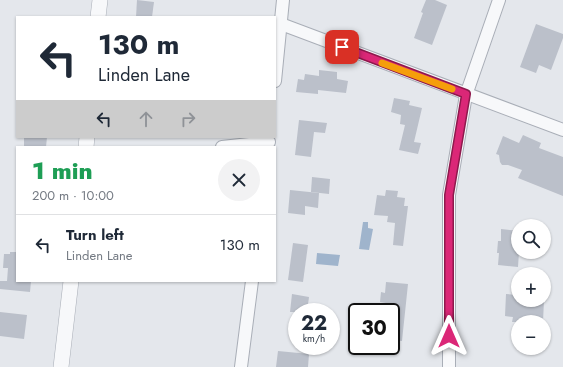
<!DOCTYPE html>
<html lang="en">
<head>
<meta charset="utf-8">
<style>
  body { margin:0; font-family:Jost,sans-serif; background:#f2f2f3; color:#1f2937; height:100vh; display:flex; flex-direction:column; font-size:15px; white-space:nowrap }
  * { box-sizing:border-box; margin:0 }
  p { font-size:13px; color:#747a83 }
  .icon { flex:none; width:22px; height:22px; fill:none; stroke:currentColor; stroke-width:2; stroke-linecap:round; stroke-linejoin:round }
  .map { position:relative; flex:1; overflow:hidden }
  .drawer { position:absolute; left:16px; top:146px; width:260px; height:136px; display:flex; flex-direction:column; background:#fff; border-radius:0px; box-shadow:0 1px 3px #0004 }
  .drawer>* { flex:none }
  .banner { position:absolute; left:16px; top:16px; width:260px; height:122px; border-radius:0px; box-shadow:0 1px 3px #0004; background:#fff; color:#1f2937; overflow:hidden }
  .fabs { position:absolute; left:511px; top:219px; display:grid; gap:8px }
  .fabs a { display:grid; place-items:center; width:40px; height:40px; border-radius:50%; background:#fff; box-shadow:0 1px 3px #0004; font-size:20px }
  .speed { position:absolute; left:288px; top:303px; display:flex; gap:8px; font-size:20px; font-weight:700; text-align:center }
  .speed>* { display:grid; place-content:center; width:52px; height:52px; border-radius:50%; background:#fff; box-shadow:0 1px 3px #0004; line-height:1 }
  .speed small { font-size:10px; font-weight:400 }
  .speed .limit { border:2px solid #111; border-radius:6px; background:#fff; color:#111 }
  .pin { position:absolute; display:grid; place-items:center; width:34px; height:34px; color:#fff; margin:-17px; border-radius:8px; box-shadow:0 2px 6px #0006 }
  .me { position:absolute; width:44px; margin:-22px; rotate:0deg; stroke-linejoin:round; filter:drop-shadow(0 0 3px #0008) }
  .turn { display:flex; align-items:center; gap:14px; height:84px; padding:0 16px; font-size:18px }
  .turn .icon { width:52px; height:52px; stroke-width:2.5 }
  .turn b { display:block; font-size:28px; line-height:34px }
  .lanes { display:flex; align-items:center; height:38px; padding:0 16px; background:#0003; justify-content:center; gap:20px; direction:ltr }
  .lanes .off { opacity:.35 }
  .round { display:grid; place-items:center; flex:none; width:42px; height:42px; border-radius:21px; background:#f2f2f3 }
  .headline { display:flex; align-items:center; justify-content:space-between; height:68px; padding:0 16px }
  h1 { font-size:24px; font-weight:800; line-height:30px; color:#1e9e55 }
  ul { padding:0; list-style:none }
  li { display:flex; align-items:center; gap:12px; height:60px; padding:0 16px; border-top:1px solid #e0e1e3 }
  li div { flex:1 }
  li b { display:block; font-size:15px }
  li em { font-style:normal }
  .map>svg:first-child { display:block }
</style>
</head>
<body>
<div class="map">
<svg width="563" height="367" viewBox="0 0 563 367">
  <rect width="100%" height="100%" fill="#e4e7ec"/>
  <!-- water -->
  <g fill="#9fb4cc">
    <path d="M 363,222 L 368,222 L 368,228 L 373,229 L 369,250 L 359,249 Z"/>
    <path d="M 317,253 L 340,255 L 338,266 L 316,264 Z"/>
  </g>
  <!-- building -->
  <g fill="#bbc0ca">
    <path d="M 137,0 L 154,2 L 152,17 L 136,17 Z"/>
    <path d="M 426,0 L 435,0 L 447,5 L 432,45 L 414,38 L 423,13 L 421,12 Z"/>
    <path d="M 536,24 L 563,34 L 563,38 L 551,70 L 539,65 L 536,73 L 520,67 Z"/>
    <path d="M 319,70 L 337,72 L 337,79 L 348,81 L 346,93 L 318,90 L 318,94 L 296,92 L 298,79 L 304,80 L 305,74 L 319,76 Z"/>
    <path d="M 394,98 L 410,101 L 409,105 L 422,108 L 414,142 L 421,143 L 418,154 L 399,150 L 405,125 L 400,124 L 401,115 L 391,112 Z"/>
    <path d="M 299,120 L 327,123 L 325,133 L 314,132 L 311,157 L 295,155 Z"/>
    <path d="M 523,135 L 541,143 L 539,148 L 563,157 L 563,196 L 518,178 L 522,170 L 508,165 L 502,165 L 500,162 L 499,155 L 496,154 L 503,136 L 519,143 Z"/>
    <path d="M 24,137 L 47,137 L 46,147 L 24,147 Z"/>
    <path d="M 312,177 L 330,179 L 329,194 L 311,192 Z"/>
    <path d="M 290,190 L 319,193 L 318,208 L 305,206 L 305,215 L 288,213 Z"/>
    <path d="M 386,190 L 398,191 L 397,197 L 405,198 L 404,206 L 408,206 L 403,246 L 393,245 L 395,223 L 387,222 L 388,216 L 374,215 L 377,195 L 385,196 Z"/>
    <path d="M 501,229 L 518,231 L 518,252 L 519,252 L 518,267 L 498,265 L 499,253 L 497,253 L 498,241 L 501,241 Z"/>
    <path d="M 293,243 L 308,245 L 303,282 L 288,280 Z"/>
    <path d="M 10,252 L 17,252 L 17,281 L 31,281 L 30,292 L 0,289 L 0,281 L 7,281 L 8,268 L 3,268 L 4,254 L 10,254 Z"/>
    <path d="M 386,282 L 408,284 L 402,341 L 391,340 L 391,312 L 385,310 L 386,303 L 380,302 L 381,292 L 385,293 Z"/>
    <path d="M 292,294 L 309,297 L 307,312 L 290,312 Z"/>
    <path d="M 506,294 L 518,295 L 518,300 L 544,300 L 543,322 L 512,322 L 513,317 L 505,316 Z"/>
    <path d="M 0,312 L 27,315 L 24,339 L 0,336 Z"/>
    <path d="M 278,351 L 309,354 L 308,367 L 276,367 Z"/>
  </g>
  <g fill="none" stroke-linecap="round" stroke-linejoin="round">
    <!-- minor casing -->
    <g stroke="#a9aeb7" stroke-width="14">
      <g id="minor">
        <path d="M 281,24 L 563,130"/>
        <path d="M 275,81 L 283,0"/>
        <path d="M 222,147 L 269,142"/>
        <path d="M 241,367 L 252,281"/>
        <path d="M 449,367 L 449,195 L 466,95 L 499,0"/>
      </g>
    </g>
    <!-- tertiary casing -->
    <g stroke="#a9aeb7" stroke-width="16">
      <g id="tertiary">
        <path d="M 98,17 L 100,0"/>
        <path d="M 86,147 L 87,137"/>
        <path d="M 61,367 L 71,281"/>
      </g>
    </g>
    <!-- minor -->
    <use href="#minor" stroke="#f7f8fa" stroke-width="12"/>
    <!-- tertiary -->
    <use href="#tertiary" stroke="#f7f8fa" stroke-width="15"/>
  </g>
  <g fill="none" stroke-linecap="round" stroke-linejoin="round">
    <!-- route casing -->
    <g stroke="#8e194d" stroke-width="10">
      <path id="route" d="M 342,47 L 466,94 L 449,195 L 449,336"/>
    </g>
    <!-- route -->
    <use href="#route" stroke="#db2777" stroke-width="7"/>
    <!-- slow -->
    <path stroke="#f59e0b" stroke-width="7" d="M 382,63 L 452,89"/>
  </g>
</svg>
<div class="fabs">
<a><svg class="icon" aria-label="search" viewBox="0 0 24 24"><circle cx="10" cy="10" r="6"/><path d="M15 15l6 6"/></svg></a>
<a>+</a>
<a>−</a>
</div>
<div class="speed"><div>22<small>km/h</small></div><div class="limit">30</div></div>
<div class="pin" style="left:342px;top:47px;background:#d93025"><svg class="icon" aria-label="arrive" viewBox="0 0 24 24"><path d="M6 21V4h12l-3 4 3 4H6"/></svg></div>
<svg class="me" style="left:449px;top:336px" viewBox="-20 -20 40 40"><path d="M0-17L14 15 0 8-14 15z" fill="#db2777" stroke="#fff" stroke-width="4"/></svg>
<div class="banner">
<div class="turn"><svg class="icon" aria-label="left" viewBox="0 0 24 24"><path d="M17 20v-9H6M10 6l-5 5 5 5"/></svg><div><b>130 m</b>Linden Lane</div></div>
<div class="lanes"><svg class="icon" aria-label="left" viewBox="0 0 24 24"><path d="M17 20v-9H6M10 6l-5 5 5 5"/></svg><svg class="icon off" aria-label="ahead" viewBox="0 0 24 24"><path d="M12 20V5M6 11l6-6 6 6"/></svg><svg class="icon off" aria-label="right" viewBox="0 0 24 24"><path d="M7 20v-9h11M14 6l5 5-5 5"/></svg></div>
</div>
<section class="drawer">
<div class="headline"><div><h1>1 min</h1><p>200 m · 10:00</p></div><a class="round"><svg class="icon" aria-label="close" viewBox="0 0 24 24"><path d="M6 6l12 12M18 6L6 18"/></svg></a></div>
<ul>
<li><svg class="icon" aria-label="left" viewBox="0 0 24 24"><path d="M17 20v-9H6M10 6l-5 5 5 5"/></svg><div><b>Turn left</b><p>Linden Lane</p></div><em>130 m</em></li>
</ul>
</section>
</div>
</body>
</html>
